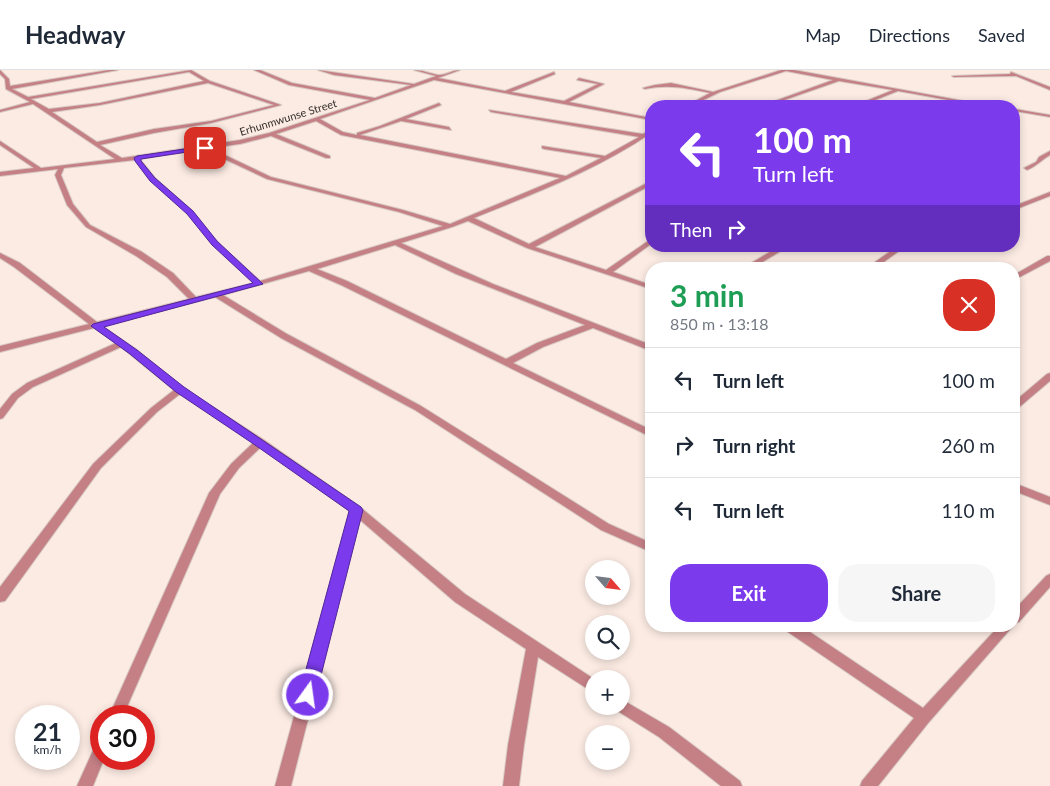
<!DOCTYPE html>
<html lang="en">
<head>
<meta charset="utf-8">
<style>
  body { margin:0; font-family:Lato,sans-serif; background:#f6f6f7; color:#1f2937; height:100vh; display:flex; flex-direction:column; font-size:19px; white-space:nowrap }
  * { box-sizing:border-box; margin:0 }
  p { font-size:16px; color:#747a83 }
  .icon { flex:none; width:28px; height:28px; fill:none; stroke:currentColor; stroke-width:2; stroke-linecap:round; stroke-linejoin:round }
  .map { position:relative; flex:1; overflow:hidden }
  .panel { position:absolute; left:645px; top:192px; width:375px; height:370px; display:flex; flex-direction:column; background:#fff; border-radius:20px; box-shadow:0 2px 8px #0003 }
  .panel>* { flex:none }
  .top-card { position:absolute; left:645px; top:30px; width:375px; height:152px; border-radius:20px; box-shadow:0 2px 8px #0003; background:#7c3aed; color:#fff; overflow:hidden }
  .needle { width:32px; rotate:118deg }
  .controls { position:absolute; left:585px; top:490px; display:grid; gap:10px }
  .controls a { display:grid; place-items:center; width:45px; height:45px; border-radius:50%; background:#fff; box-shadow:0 2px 8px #0003; font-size:25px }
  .speed { position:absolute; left:15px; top:635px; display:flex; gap:10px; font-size:25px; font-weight:700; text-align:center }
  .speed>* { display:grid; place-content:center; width:65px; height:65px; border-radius:50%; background:#fff; box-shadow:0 2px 8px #0003; line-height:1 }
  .speed small { font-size:12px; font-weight:400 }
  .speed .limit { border:8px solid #d22; background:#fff; color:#111 }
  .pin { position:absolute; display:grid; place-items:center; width:42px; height:42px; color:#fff; margin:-21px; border-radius:10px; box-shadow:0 2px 8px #0006 }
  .me { position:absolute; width:55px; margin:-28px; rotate:14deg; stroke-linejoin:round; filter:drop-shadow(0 0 4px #0008) }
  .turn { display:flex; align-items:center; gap:18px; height:105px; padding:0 25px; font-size:22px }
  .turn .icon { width:65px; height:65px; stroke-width:2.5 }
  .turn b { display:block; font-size:35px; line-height:42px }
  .then { display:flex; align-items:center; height:48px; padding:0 25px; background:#0003; gap:10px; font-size:19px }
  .round { display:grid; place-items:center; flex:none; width:52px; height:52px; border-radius:20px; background:#f6f6f7 }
  .summary { display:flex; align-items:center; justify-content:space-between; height:85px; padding:0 25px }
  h1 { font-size:30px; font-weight:700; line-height:38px; color:#1e9e55 }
  .primary-button { display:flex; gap:10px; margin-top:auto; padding:10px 25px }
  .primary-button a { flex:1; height:58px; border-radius:20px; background:#7c3aed; color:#fff; font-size:20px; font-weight:700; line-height:58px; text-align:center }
  .primary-button a+a { background:#f6f6f7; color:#1f2937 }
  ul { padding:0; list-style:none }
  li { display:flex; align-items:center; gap:15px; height:65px; padding:0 25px; border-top:1px solid #e0e1e3 }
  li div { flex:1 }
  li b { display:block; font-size:19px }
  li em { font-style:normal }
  header { display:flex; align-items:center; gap:30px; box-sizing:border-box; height:70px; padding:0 25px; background:#fff; border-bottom:1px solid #e0e1e3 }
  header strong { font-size:24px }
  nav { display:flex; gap:28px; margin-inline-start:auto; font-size:18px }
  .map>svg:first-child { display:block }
</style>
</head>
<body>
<header>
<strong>Headway</strong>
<nav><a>Map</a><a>Directions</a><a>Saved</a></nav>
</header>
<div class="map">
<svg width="1050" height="716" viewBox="0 0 1050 716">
  <rect width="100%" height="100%" fill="#fbebe3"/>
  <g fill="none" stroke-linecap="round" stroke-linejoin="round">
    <!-- minor casing -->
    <g stroke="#d7c9c2" stroke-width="2">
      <g id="minor">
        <path d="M 0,0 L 9,9 L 10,16 L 109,0 L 118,0 L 12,19 L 28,27 L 191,0 L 210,11 L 281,35 L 211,53 L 154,63 L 100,75 L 122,88 L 240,70 L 269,63 L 370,30 L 289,15 L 254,0 L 260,0 L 292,13 L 375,28 L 411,15 L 334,5 L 318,0 L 414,14 L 436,6 L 414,0 C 423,0 431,4 439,5 C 446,5 453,0 460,0 L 438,8 L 505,21 L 554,2 L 555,4 L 511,22 L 564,31 L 598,14 L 577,10 L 579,8 L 604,14 L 569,32 L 651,48 L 651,50 L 434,10 L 320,49 L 343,62 L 357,65 L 357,63 L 380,56 L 439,33 L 441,35 L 406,49 L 449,57 L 451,60 L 401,51 L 360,65 L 566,106 L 601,88 L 544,79 L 542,78 L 542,76 L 605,86 L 639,67 L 491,42 L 489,40 L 643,64 L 651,60 L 651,63 C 597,100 535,123 474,148 L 529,174 L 651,111 L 651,115 L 535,177 L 606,200 L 651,169 L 651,174 L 613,202 L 651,215 L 651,219 L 527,178 L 468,151 L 452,157 L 401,173 L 493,214 L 651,275 L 651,281 L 593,258 L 543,277 L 513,293 L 651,360 L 651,367 L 341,215 L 309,201 L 223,225 L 287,264 L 421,336 L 609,454 L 651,473 L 651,482 L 601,460 L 415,340 L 281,268 L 215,227 L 102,256 L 137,280 L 183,318 L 264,370 L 360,437 L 465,524 L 594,609 L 594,623 L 538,587 L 524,675 L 519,716 L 503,716 L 508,675 L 526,579 L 455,532 L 359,449 L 291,716 L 275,716 L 350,441 L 261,377 L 239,398 L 220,424 L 123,646 L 109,646 L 209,423 L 231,394 L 254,372 L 180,324 L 157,342 L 101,398 L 5,531 L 0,532 L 0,517 L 93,394 L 151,338 L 174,320 L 121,277 L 33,317 L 18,328 L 3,348 L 0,349 L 0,339 L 12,324 L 27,313 L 116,273 L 94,258 L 0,282 L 0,276 L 89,254 L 14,197 L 0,188 L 0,183 L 20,193 L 97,252 L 189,229 L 167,207 L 136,186 L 86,157 L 67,135 L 55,105 L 58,99 L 0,106 L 0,102 L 34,98 L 0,75 L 0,71 L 41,98 L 115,89 L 33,34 L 0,42 L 0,40 L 30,32 L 6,19 L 5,9 L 0,4 ZM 189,2 L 204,11 L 100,33 L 49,39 L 31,29 ZM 208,13 L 274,35 L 211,51 L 154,59 L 97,72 L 52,42 L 100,35 ZM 316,51 L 341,65 L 560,108 L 450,154 L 403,140 L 271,107 L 210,78 L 240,74 L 271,66 L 326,88 L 330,88 L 330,86 L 276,64 ZM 203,79 L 267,109 L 399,142 L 443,156 L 260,211 L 217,172 L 192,141 L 155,108 L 140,89 ZM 135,90 L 151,110 L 188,143 L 213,174 L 254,213 L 196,227 L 173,203 L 142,182 L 90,155 L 73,134 L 61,105 L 64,98 ZM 395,175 L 456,204 L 585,255 L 537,273 L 506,289 L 347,211 L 317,199 Z"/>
        <path d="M 781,0 L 794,0 L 991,36 L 982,36 L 898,21 L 860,36 L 854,36 L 893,20 L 839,11 L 767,36 L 761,36 L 833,10 L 786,1 L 720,22 L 691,36 L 686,36 L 710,23 C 687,18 668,14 645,19 L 643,18 L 655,15 L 671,13 L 713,22 Z"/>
        <path d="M 1011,2 L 1050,17 L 1050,20 L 1016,6 L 954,7 L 952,6 L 1010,4 Z"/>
        <path d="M 1014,39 L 1050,45 L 1050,47 L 1014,41 Z"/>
        <path d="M 1050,81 L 1050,85 C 1041,90 1037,96 1027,100 L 1024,98 L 1036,92 L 1039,87 Z"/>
        <path d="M 1050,122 L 1050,126 L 1014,140 L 1014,136 Z"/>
        <path d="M 780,176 L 789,176 L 751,199 L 741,199 Z"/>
        <path d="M 898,176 L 906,176 L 874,199 L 865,199 Z"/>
        <path d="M 1047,186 L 1050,186 L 1050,191 L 1014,210 L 1014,205 Z"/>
        <path d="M 1050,303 L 1050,311 L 1017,339 L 1014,340 L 1014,332 L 1047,304 Z"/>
        <path d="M 1014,413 L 1050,427 L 1050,435 L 1014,421 Z"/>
        <path d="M 1050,504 L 1050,517 L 1019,552 L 1014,553 L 1014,540 L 1046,506 Z"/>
        <path d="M 784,556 L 801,556 L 923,638 L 999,556 L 1013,556 L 929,652 L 878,716 L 860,716 L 862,711 L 914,648 L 785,560 Z"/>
        <path d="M 621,629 L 669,657 L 740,711 L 742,716 L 721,716 L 659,667 L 616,640 L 614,636 L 621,636 Z"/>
        <path d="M 101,672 L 101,689 L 104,689 L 93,716 L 77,716 L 96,674 Z"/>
      </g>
    </g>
    <!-- minor -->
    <use href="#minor" fill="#c58086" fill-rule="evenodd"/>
  </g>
  <!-- route -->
  <path fill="#7c3aed" stroke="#51269a" d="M 205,76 L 207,79 L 141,89 L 141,91 L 155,108 L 193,141 L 217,171 L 263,214 L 104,257 L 137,280 L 184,317 L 361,437 L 363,440 L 316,625 L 313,630 L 308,632 L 302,630 L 299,625 L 349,441 L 255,375 L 176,322 L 130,284 L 91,256 L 93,254 L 253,213 L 212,175 L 187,144 L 150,111 L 135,91 L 134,88 L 137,86 Z"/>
  <g text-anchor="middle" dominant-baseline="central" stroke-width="4" stroke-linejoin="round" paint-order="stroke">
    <!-- far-street labels -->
    <g font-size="11" fill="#352f2c" stroke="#fbebe3">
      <text transform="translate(288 47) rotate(-17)">Erhunmwunse Street</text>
    </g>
  </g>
</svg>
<div class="controls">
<a><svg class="needle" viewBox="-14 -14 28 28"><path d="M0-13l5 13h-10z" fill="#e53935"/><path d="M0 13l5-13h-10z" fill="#747a83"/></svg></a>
<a><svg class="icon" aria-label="search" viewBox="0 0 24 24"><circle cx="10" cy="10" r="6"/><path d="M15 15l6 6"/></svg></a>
<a>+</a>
<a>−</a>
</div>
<div class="speed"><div>21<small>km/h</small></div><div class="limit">30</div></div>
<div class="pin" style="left:205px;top:78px;background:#d93025"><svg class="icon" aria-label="arrive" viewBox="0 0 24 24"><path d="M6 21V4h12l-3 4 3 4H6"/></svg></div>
<svg class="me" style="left:308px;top:625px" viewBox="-20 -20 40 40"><circle r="17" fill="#7c3aed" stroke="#fff" stroke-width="3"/><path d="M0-11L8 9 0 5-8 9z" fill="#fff"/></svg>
<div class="top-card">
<div class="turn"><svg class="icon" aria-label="left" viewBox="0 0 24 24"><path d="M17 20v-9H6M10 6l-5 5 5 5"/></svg><div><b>100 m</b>Turn left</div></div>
<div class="then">Then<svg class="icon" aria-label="right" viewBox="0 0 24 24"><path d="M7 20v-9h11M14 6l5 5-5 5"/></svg></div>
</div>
<section class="panel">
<div class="summary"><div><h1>3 min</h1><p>850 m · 13:18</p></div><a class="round" style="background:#d93025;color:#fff"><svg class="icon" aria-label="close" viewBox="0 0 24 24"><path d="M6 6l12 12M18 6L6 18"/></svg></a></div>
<ul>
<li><svg class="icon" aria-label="left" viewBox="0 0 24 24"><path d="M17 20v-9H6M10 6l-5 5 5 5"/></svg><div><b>Turn left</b></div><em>100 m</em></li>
<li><svg class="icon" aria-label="right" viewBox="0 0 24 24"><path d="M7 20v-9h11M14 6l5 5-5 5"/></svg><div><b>Turn right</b></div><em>260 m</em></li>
<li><svg class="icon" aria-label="left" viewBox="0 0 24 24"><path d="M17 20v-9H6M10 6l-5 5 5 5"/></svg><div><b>Turn left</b></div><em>110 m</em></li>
</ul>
<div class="primary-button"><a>Exit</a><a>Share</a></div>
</section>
</div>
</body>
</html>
